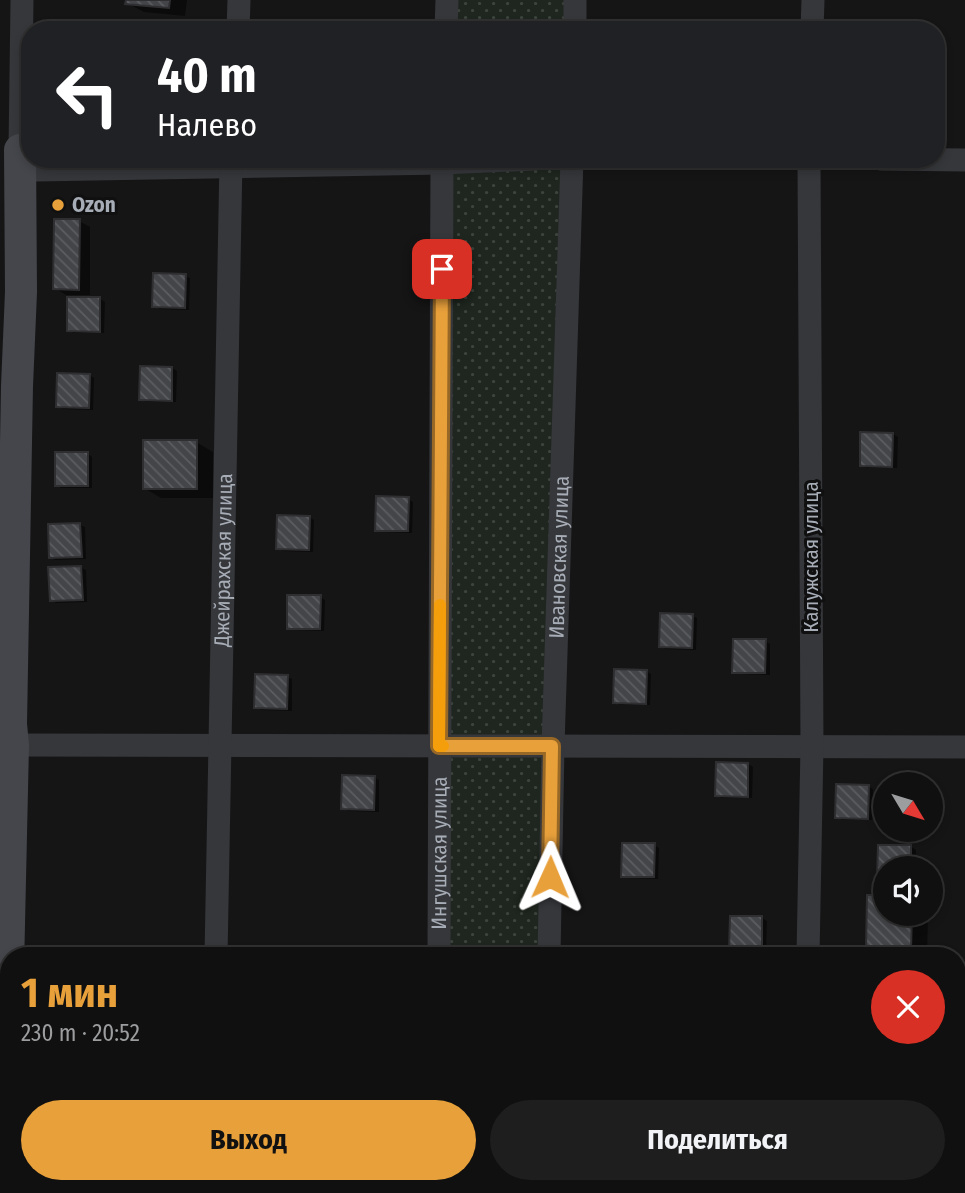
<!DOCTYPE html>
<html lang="ru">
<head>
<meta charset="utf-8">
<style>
  body { margin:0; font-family:"Fira Sans Condensed",sans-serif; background:#1e1e1e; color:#f1f3f6; height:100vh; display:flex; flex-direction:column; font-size:26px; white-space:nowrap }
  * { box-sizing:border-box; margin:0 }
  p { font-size:23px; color:#9c9d9f }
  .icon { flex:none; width:38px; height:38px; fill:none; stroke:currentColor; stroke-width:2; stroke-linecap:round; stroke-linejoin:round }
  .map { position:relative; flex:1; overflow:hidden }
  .details { position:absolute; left:0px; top:947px; width:966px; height:247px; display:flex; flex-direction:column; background:#101010; border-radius:28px 28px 0 0; box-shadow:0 4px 10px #0003,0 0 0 2px #303030 }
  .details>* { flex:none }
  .hud { position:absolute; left:21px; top:21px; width:924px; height:147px; border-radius:28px; box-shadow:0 4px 10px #0003,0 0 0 2px #303030; background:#202124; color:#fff; overflow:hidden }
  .needle { width:46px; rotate:128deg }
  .tools { position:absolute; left:873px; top:772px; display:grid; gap:14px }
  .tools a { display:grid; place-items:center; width:70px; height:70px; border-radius:50%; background:#101010; box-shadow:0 4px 10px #0003,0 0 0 2px #303030; font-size:35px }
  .pin { position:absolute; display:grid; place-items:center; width:60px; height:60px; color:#fff; margin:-30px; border-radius:14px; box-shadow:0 4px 10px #0006 }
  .me { position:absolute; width:77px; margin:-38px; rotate:1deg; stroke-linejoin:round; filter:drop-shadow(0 0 5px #0008) }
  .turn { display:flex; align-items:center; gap:24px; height:147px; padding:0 21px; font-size:32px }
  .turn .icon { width:91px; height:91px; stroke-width:2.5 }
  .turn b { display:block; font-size:49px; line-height:60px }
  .round { display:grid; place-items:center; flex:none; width:74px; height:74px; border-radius:37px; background:#1e1e1e }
  .head { display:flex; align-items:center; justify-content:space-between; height:119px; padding:0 21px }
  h1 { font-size:42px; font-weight:700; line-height:52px; color:#e8a03b }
  .action { display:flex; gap:14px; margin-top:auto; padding:14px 21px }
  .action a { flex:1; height:80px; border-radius:42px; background:#e8a03b; color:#111; font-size:28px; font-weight:700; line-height:80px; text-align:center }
  .action a+a { background:#1e1e1e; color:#f1f3f6 }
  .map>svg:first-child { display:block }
</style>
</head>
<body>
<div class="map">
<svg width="965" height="1193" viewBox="0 0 965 1193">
  <defs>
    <pattern id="grass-dots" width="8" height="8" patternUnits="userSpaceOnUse" patternTransform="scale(1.75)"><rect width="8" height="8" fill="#1f261f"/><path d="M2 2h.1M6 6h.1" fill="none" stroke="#3d433d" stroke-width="1.8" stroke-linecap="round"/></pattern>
    <pattern id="building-back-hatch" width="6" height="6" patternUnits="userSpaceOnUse" patternTransform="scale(1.75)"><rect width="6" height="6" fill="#444549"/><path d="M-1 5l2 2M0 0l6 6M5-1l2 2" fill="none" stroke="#5c5d61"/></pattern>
  </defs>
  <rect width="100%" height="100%" fill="#151516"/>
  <!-- grass -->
  <g fill="url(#grass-dots)">
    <path d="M 445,0 L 575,0 L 575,30 L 444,30 Z"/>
    <path d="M 442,159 L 572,159 L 549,955 L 439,956 Z"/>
    <rect x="439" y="1185" width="105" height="8"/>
  </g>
  <!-- shadow -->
  <g fill="#0007">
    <path d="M 127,0 L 187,0 L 185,16 L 144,12 L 127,3 Z"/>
    <path d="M 936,56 L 938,57 L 936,98 Z"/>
    <path d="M 79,221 L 90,227 L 90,295 L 66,295 L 55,288 Z"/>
    <path d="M 185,276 L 190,278 L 189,310 L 159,309 L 154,306 Z"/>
    <path d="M 100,299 L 105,302 L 104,333 L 73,333 L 68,330 Z"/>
    <path d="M 172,368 L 177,371 L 176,402 L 146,402 L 141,399 Z"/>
    <path d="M 89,375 L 94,378 L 93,410 L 63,409 L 58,406 Z"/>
    <path d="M 893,434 L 898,437 L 897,468 L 866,468 L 861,465 Z"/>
    <path d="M 196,442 L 213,452 L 213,498 L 161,498 L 144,488 Z"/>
    <path d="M 88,454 L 92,457 L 92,488 L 61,488 L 57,485 Z"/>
    <path d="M 408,499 L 413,502 L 412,533 L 382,532 L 377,530 Z"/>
    <path d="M 309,517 L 314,520 L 313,552 L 283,551 L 278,548 Z"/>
    <path d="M 80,525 L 85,527 L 86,559 L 55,560 L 51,557 Z"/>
    <path d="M 81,568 L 86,570 L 87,602 L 56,603 L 51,600 Z"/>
    <path d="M 320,597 L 325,600 L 324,631 L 293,630 L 289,628 Z"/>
    <path d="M 692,616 L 697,618 L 696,650 L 665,649 L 661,646 Z"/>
    <path d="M 765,641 L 770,644 L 770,675 L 739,674 L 734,672 Z"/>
    <path d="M 646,671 L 651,674 L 650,705 L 620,705 L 615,702 Z"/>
    <path d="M 287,677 L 292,679 L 292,711 L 261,710 L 256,707 Z"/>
    <path d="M 748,764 L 753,767 L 752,798 L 721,798 L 716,795 Z"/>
    <path d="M 374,778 L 379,780 L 379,812 L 348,811 L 343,808 Z"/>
    <path d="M 868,786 L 873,789 L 872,820 L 842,820 L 837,817 Z"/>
    <path d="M 654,845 L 659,848 L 658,879 L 627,878 L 623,876 Z"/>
    <path d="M 880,846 L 911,847 L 916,850 L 915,868 L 886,868 L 886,880 L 879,878 Z"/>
    <path d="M 886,914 L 928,914 L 927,956 L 881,956 L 868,948 Z"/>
    <path d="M 762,918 L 767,921 L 766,952 L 735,951 L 731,949 Z"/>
    <rect x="54" y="1185" width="36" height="8"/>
    <path d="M 147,1185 L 182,1185 L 182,1193 L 146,1193 Z"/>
    <rect x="694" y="1185" width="36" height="8"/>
  </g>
  <!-- building -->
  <g fill="url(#building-back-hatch)" stroke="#2f2f32" stroke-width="2">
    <path d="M 126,0 L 170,0 L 169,8 L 125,4 Z"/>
    <path d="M 54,219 L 80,219 L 79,290 L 53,289 Z"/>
    <path d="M 153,273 L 186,274 L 185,308 L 152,307 Z"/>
    <path d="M 67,297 L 100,297 L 100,332 L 67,331 Z"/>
    <path d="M 140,366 L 172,367 L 172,401 L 139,400 Z"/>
    <path d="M 57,373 L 90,374 L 89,408 L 56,407 Z"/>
    <path d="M 860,432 L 893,433 L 892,467 L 860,466 Z"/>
    <rect x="143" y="440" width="54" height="49"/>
    <rect x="55" y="452" width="33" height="34"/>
    <path d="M 376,496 L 409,497 L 408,531 L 375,531 Z"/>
    <path d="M 277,515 L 310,516 L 309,550 L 276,549 Z"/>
    <path d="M 80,523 L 82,557 L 49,558 L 48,524 Z"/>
    <path d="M 81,566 L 83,600 L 50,601 L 48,567 Z"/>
    <path d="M 287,595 L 321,595 L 320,629 L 287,629 Z"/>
    <path d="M 660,613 L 693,614 L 692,648 L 659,647 Z"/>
    <path d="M 733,639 L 766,639 L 765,673 L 732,673 Z"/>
    <path d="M 614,669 L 647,670 L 646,704 L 613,703 Z"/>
    <path d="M 255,674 L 288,675 L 287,709 L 254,708 Z"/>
    <path d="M 716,762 L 748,763 L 748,797 L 715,796 Z"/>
    <path d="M 342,775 L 375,776 L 374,810 L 341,809 Z"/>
    <path d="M 836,784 L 869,785 L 868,819 L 835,818 Z"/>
    <path d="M 622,843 L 655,843 L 654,877 L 621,877 Z"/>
    <path d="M 878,845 L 911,845 L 911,868 L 886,868 L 886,879 L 877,879 Z"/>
    <path d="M 867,895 L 886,895 L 886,914 L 912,914 L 911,950 L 866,949 Z"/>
    <path d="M 730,916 L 762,916 L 762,950 L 729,950 Z"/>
    <rect x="957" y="971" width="8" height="34"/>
    <path d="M 958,1033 L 965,1034 L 965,1085 L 957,1084 Z"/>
    <path d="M 53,1185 L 85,1185 L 85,1193 L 52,1193 Z"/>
    <path d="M 145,1185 L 178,1185 L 177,1193 L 145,1193 Z"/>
    <path d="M 693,1185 L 725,1185 L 725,1193 L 692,1193 Z"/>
  </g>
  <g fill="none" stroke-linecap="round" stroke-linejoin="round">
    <!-- street -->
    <g stroke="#36373b" stroke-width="23">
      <path d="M 238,30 L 239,0"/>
      <path d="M 446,30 L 447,0"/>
      <path d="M 575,30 L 575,0"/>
      <path d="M 812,30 L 813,0"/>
      <path d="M 20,150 L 36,170 L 442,163 L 535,159"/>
      <path d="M 20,150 L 22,0"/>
      <path d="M 881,159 L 965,160"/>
      <path d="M 13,745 L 965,747"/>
      <path id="s1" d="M 216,956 L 231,159"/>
      <path id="s2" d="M 439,956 L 442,159"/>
      <path id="s3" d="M 549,956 L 553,746 L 572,159"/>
      <path d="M 808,956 L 812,746 L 809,159"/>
      <path d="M 212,1193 L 212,1185"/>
      <path d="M 439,1193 L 439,1185"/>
      <path d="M 544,1193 L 544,1185"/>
      <path d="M 804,1193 L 804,1185"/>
    </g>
    <!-- secondary -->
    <path stroke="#44464b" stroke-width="32" d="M 3,1193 L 13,745 L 11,724 L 17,386 L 21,292 L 20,150"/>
  </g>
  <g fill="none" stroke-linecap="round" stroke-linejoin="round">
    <!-- route casing -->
    <g stroke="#976826" stroke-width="18">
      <path id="route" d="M 442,269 L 439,746 L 552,746 L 550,877"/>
    </g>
    <!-- route -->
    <use href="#route" stroke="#e8a03b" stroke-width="12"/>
    <!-- slow -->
    <path stroke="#f59e0b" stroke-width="12" d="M 440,605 L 439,746 L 443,746"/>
  </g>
  <!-- markers -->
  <circle fill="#e8a03b" stroke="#101011" stroke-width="2.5" cx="58" cy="205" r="7"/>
  <g text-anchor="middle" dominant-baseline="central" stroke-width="6" stroke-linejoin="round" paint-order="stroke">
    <!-- poi labels -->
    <g font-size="21" font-weight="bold" fill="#a7adb6" stroke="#101011" text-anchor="start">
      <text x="72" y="205">Ozon</text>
    </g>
    <!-- street labels -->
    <g font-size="21" fill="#a7adb6" stroke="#101011">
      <text stroke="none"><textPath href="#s3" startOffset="399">Ивановская улица</textPath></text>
      <text transform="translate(811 557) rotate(-90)">Калужская улица</text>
      <text stroke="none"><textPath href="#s1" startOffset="396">Джейрахская улица</textPath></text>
      <text stroke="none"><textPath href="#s2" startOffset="103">Ингушская улица</textPath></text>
    </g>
  </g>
</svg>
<div class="tools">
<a><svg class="needle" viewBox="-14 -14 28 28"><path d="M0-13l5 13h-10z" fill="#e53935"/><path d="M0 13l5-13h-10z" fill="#9c9d9f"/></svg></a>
<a><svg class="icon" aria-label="sound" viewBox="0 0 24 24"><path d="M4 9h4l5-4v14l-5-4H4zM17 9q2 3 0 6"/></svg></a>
</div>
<div class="pin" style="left:442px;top:269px;background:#d93025"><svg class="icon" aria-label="arrive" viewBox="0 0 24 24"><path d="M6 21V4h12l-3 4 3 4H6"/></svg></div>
<svg class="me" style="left:550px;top:877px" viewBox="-20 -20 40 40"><path d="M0-17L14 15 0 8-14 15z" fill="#e8a03b" stroke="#fff" stroke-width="4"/></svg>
<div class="hud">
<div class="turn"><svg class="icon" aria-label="left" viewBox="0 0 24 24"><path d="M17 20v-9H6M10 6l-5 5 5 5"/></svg><div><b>40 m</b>Налево</div></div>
</div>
<section class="details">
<div class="head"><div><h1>1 мин</h1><p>230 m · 20:52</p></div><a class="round" style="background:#d93025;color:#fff"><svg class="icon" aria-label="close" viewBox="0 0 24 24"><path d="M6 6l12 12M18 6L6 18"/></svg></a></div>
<div class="action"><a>Выход</a><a>Поделиться</a></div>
</section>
</div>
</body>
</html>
